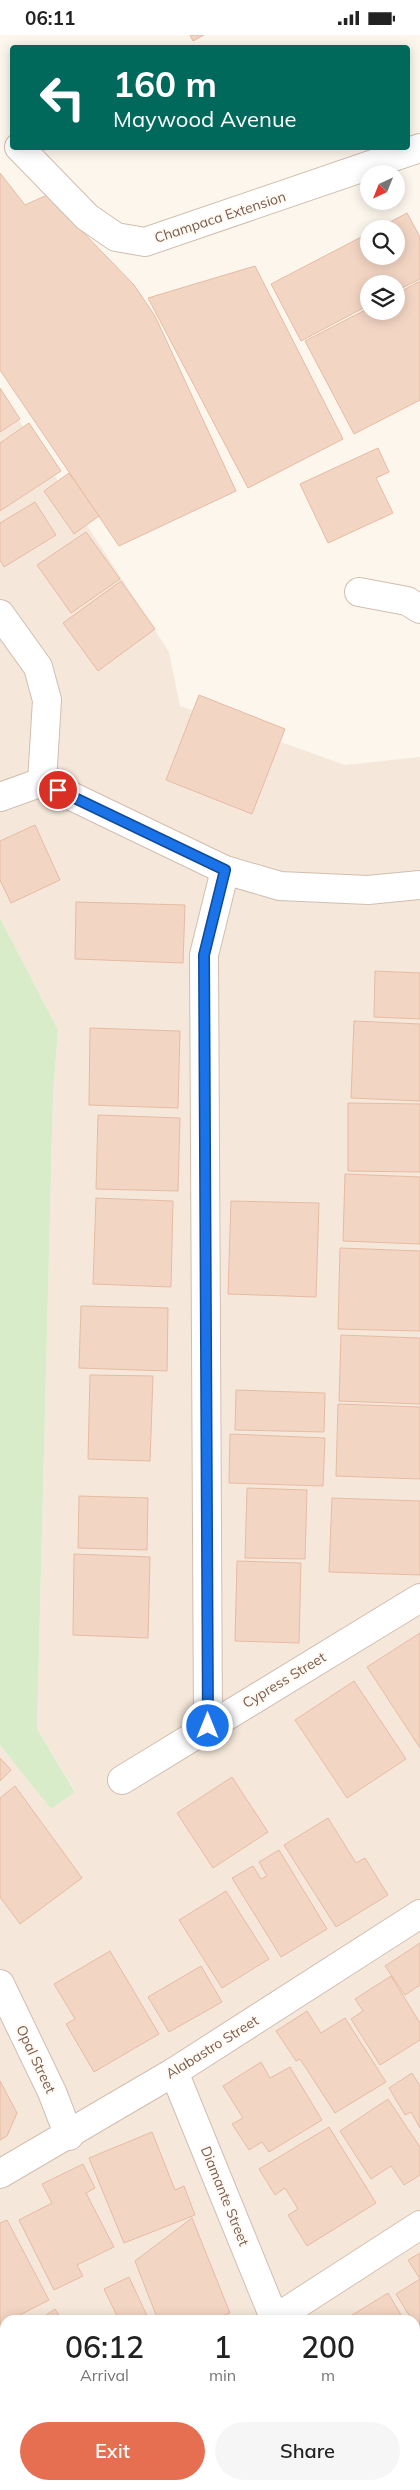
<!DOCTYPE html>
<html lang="en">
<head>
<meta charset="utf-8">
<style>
  body { margin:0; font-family:Mulish,sans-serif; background:#f6f6f6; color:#222; height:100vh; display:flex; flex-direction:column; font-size:19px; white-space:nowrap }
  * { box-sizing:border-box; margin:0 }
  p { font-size:16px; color:#767676 }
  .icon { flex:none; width:28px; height:28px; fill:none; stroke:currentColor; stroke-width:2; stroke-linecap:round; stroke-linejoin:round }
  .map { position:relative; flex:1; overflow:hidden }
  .panel { position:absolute; left:0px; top:2280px; width:420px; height:175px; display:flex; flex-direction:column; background:#fff; border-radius:15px 15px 0 0; box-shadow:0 2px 12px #0003 }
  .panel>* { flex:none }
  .hud { position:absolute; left:10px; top:10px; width:400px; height:105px; border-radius:5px; box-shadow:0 2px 12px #0003; background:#00695c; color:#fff; overflow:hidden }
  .needle { width:32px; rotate:223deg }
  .fabs { position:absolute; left:360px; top:130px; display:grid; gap:10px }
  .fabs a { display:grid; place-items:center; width:45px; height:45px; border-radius:50%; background:#fff; box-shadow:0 2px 12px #0003; font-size:25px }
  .pin { position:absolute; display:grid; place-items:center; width:42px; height:42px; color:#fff; margin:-21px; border:2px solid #fff; border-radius:50%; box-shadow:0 1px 5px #0007 }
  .me { position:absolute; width:55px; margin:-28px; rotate:0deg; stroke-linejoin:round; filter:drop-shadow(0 0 4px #0008) }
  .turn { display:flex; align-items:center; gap:18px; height:105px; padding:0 20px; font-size:22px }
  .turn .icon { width:65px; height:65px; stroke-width:2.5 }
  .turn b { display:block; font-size:35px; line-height:42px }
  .eta { display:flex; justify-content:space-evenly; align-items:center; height:85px; text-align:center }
  .eta b { font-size:30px; font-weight:600; line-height:35px }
  .primary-button { display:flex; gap:10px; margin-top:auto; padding:10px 20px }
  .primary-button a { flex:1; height:58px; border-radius:30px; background:#e76f51; color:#fff; font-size:20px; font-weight:600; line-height:58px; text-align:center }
  .primary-button a+a { background:#f6f6f6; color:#222 }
  .status { display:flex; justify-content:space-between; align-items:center; height:35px; padding:0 25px; background:#fff; direction:ltr }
  .status svg { height:14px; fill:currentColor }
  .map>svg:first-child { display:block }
</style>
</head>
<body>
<div class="status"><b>06:11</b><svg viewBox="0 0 49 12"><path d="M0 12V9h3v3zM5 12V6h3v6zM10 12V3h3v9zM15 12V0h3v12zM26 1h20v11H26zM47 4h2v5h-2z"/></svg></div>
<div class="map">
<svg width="420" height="2455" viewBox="0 0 420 2455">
  <rect width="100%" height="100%" fill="#fdf6ec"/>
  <!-- residential -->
  <path fill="#f5e8da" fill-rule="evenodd" d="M 0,356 L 169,617 L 180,671 L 345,730 L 420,722 L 420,2455 L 0,2455 L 0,1710 L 51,1773 L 75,1756 L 37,1694 L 53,1061 L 58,995 L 0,883 ZM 5,2285 L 415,2285 L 415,2450 L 5,2450 Z"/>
  <!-- green -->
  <path fill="#d8ecc9" d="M 0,883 L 58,995 L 53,1061 L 37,1694 L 75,1757 L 51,1774 L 0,1710 Z"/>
  <!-- building -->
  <g fill="#f3d5c3" stroke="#e6bba3">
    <path d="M 190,0 L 204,0 L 193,6 Z"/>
    <path d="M 0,138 L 25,170 L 47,160 L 134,250 L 155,281 L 236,456 L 119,511 L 0,335 Z"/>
    <path d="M 407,178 L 420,202 L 420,244 L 396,256 L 396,249 L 369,249 L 369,270 L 301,306 L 271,249 L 369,198 L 369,221 L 396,221 L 396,194 L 377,194 Z"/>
    <path d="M 255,231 L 343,404 L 248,453 L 148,263 Z"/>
    <path d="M 420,246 L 420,365 L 354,399 L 305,306 L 369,273 L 369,276 L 396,276 L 396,259 Z"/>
    <path d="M 0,353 L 20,384 L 0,397 Z"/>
    <path d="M 29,388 L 61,436 L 0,476 L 0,408 Z"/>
    <path d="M 378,413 L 389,437 L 376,443 L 393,478 L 328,508 L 300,449 Z"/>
    <path d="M 69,438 L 99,481 L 74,499 L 44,456 Z"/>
    <path d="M 35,467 L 56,500 L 4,532 L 0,525 L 0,488 Z"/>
    <path d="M 86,497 L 120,544 L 71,578 L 37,530 Z"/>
    <path d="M 121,546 L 155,594 L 98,636 L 63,588 Z"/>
    <path d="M 199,660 L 285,694 L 252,779 L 166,745 Z"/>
    <path d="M 35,790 L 60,845 L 11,868 L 0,845 L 0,806 Z"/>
    <path d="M 76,867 L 185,870 L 183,928 L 75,924 Z"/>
    <path d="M 375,936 L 420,938 L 420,984 L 374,982 Z"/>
    <path d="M 354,986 L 420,989 L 420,1066 L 351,1063 Z"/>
    <path d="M 90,993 L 180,996 L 178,1073 L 89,1070 Z"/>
    <path d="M 348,1068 L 420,1069 L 420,1137 L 348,1136 Z"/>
    <path d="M 98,1080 L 180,1083 L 178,1156 L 96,1154 Z"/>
    <path d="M 345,1139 L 420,1142 L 420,1209 L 343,1206 Z"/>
    <path d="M 96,1163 L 173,1166 L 171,1252 L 93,1249 Z"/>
    <path d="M 231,1166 L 319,1168 L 316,1262 L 228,1259 Z"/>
    <path d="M 340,1213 L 420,1216 L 420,1296 L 338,1294 Z"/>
    <path d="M 81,1271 L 168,1273 L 167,1336 L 79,1333 Z"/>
    <path d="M 341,1300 L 420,1303 L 420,1369 L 339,1366 Z"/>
    <path d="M 90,1340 L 153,1341 L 150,1426 L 88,1424 Z"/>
    <path d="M 236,1355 L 325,1358 L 324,1397 L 235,1395 Z"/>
    <path d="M 338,1369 L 420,1372 L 420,1444 L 336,1441 Z"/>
    <path d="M 230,1399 L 325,1403 L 323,1451 L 229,1448 Z"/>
    <path d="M 247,1453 L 307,1455 L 305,1524 L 245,1523 Z"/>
    <path d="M 79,1461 L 148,1463 L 147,1515 L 78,1513 Z"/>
    <path d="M 332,1463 L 420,1466 L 420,1540 L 329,1537 Z"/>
    <path d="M 74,1519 L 150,1522 L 148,1603 L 73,1600 Z"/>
    <path d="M 237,1526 L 301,1528 L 299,1608 L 235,1606 Z"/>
    <path d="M 420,1598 L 420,1713 L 367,1632 Z"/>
    <path d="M 354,1646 L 406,1724 L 347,1763 L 295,1685 Z"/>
    <path d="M 0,1723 L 11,1735 L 0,1746 Z"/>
    <path d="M 232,1742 L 268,1797 L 213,1833 L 177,1778 Z"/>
    <path d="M 15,1751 L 82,1843 L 20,1889 L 0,1862 L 0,1763 Z"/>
    <path d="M 328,1783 L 356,1828 L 365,1823 L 388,1860 L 336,1892 L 284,1810 Z"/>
    <path d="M 279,1815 L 327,1894 L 281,1922 L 232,1843 L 253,1831 L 261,1844 L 267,1841 L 259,1827 Z"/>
    <path d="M 226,1856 L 269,1924 L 222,1953 L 179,1885 Z"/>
    <path d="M 420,1908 L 420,1950 L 405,1960 L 385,1931 Z"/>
    <path d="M 110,1916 L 159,1999 L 94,2037 L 66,1989 L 75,1984 L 54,1949 Z"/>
    <path d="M 201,1931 L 222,1967 L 169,1997 L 148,1962 Z"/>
    <path d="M 391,1941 L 420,1988 L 420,2005 L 380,2030 L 351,1984 L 363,1976 L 355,1964 Z"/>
    <path d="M 307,1976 L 321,1998 L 345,1983 L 386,2047 L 335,2078 L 300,2024 L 296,2026 L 276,1996 Z"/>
    <path d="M 261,2027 L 270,2043 L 290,2032 L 322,2085 L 269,2117 L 262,2107 L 249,2115 L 232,2089 L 243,2083 L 223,2051 Z"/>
    <path d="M 412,2038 L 420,2051 L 420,2093 L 411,2077 L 405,2080 L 389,2053 Z"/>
    <path d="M 0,2046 L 17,2078 L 7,2101 L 0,2105 Z"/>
    <path d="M 388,2064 L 420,2112 L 420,2140 L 404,2150 L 391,2131 L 371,2144 L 340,2096 Z"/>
    <path d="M 329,2092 L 376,2168 L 307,2211 L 288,2180 L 298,2174 L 285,2153 L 275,2160 L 259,2134 Z"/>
    <path d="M 152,2097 L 175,2155 L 184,2151 L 195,2180 L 124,2208 L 89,2123 Z"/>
    <path d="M 83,2129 L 95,2153 L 86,2158 L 114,2212 L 77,2230 L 83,2241 L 54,2255 L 19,2185 L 52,2168 L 42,2149 Z"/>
    <path d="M 192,2183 L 230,2278 L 211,2285 L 158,2285 L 135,2226 Z"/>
    <path d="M 7,2185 L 49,2265 L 10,2285 L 5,2285 L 5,2288 L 0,2290 L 0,2188 Z"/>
    <path d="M 420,2218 L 420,2298 L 415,2285 L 412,2285 L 396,2259 L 420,2244 L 408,2225 Z"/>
    <path d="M 129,2242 L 149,2285 L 119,2285 L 104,2254 Z"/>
    <path d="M 388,2258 L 404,2285 L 344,2285 Z"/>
    <path d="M 55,2274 L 62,2285 L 39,2285 Z"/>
    <path d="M 415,2302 L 420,2310 L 420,2351 L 415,2354 Z"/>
    <path d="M 415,2406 L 420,2414 L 420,2455 L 378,2455 L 375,2450 L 415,2450 Z"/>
    <path d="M 97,2450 L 108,2450 L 111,2455 L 89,2455 Z"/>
    <path d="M 127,2450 L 211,2450 L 214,2455 L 130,2455 Z"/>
  </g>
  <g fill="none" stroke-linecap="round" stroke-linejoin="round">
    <!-- street casing -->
    <g stroke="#d1beb0" stroke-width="30">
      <g id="street">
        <path d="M 19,112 L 87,182 L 116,202 L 145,207 L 420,113"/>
        <path d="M 359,557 L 407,566 L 420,574"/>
        <path d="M 0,579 L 38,632 L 47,665 L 42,747"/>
        <path d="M 42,747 L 225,835 L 280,851 L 368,855 L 420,850"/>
        <path d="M 0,762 L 42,747"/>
        <path d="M 208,1691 L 204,920 L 225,835"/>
        <path d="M 122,1745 L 420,1563"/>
        <path d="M 0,1949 L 52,2057 L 69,2101"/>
        <path d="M 174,2037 L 275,2285"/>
        <path d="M 0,2139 L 174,2037 L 420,1879"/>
        <path d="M 340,2450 L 342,2455"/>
      </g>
    </g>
    <!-- secondary casing -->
    <g stroke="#d6c0b0" stroke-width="30">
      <g id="secondary">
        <path d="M 273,2285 L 420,2190"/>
        <path d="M 21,2455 L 28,2450"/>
      </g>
    </g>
    <!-- street -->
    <use href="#street" stroke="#fff" stroke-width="28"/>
    <!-- secondary -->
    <use href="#secondary" stroke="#fff" stroke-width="28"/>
  </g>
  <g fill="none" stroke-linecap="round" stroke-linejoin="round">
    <!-- route casing -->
    <g stroke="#114b97" stroke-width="12">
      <path id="route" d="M 58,755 L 225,835 L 204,920 L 208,1691"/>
    </g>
    <!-- route -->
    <use href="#route" stroke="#1a73e8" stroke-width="9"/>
  </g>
  <g text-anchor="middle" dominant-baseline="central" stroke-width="4" stroke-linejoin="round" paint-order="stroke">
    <!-- street labels -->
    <g font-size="14" fill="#7a5c4d" stroke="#fffaf3">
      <text transform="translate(220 182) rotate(-18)">Champaca Extension</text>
      <text transform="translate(284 1645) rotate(-31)">Cypress Street</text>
      <text transform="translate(212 2012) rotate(-32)">Alabastro Street</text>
      <text transform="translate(36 2024) rotate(65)">Opal Street</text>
      <text transform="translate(225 2161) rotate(68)">Diamante Street</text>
    </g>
  </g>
</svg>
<div class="fabs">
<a><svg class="needle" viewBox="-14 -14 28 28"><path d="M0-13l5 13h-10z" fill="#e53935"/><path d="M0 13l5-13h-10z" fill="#767676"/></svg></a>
<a><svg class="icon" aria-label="search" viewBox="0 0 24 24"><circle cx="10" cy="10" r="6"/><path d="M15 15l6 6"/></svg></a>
<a><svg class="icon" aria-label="layers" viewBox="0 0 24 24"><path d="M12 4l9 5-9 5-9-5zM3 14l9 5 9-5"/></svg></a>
</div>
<div class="pin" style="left:58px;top:755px;background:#d93025"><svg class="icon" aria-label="arrive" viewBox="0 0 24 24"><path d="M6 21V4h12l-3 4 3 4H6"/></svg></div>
<svg class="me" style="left:208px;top:1691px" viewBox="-20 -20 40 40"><circle r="17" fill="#1a73e8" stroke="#fff" stroke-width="3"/><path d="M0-11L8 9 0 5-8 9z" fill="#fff"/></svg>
<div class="hud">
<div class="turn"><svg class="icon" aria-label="left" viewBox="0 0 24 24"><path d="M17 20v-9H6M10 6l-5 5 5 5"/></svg><div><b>160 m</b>Maywood Avenue</div></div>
</div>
<section class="panel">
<div class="eta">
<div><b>06:12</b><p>Arrival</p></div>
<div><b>1</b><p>min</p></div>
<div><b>200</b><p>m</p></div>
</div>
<div class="primary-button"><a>Exit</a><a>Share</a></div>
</section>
</div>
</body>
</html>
